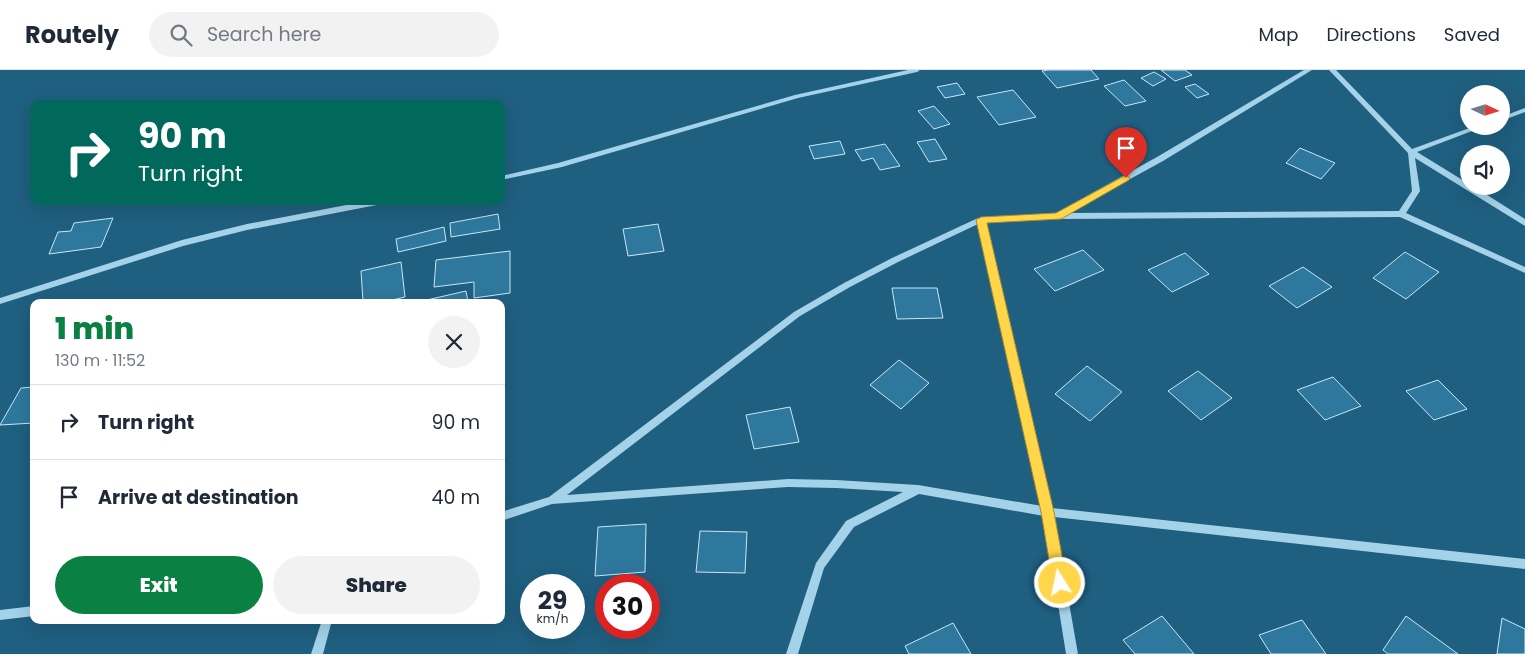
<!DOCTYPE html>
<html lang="en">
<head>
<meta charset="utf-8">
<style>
  body { margin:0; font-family:Poppins,sans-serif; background:#f2f2f3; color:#1f2937; height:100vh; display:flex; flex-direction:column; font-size:19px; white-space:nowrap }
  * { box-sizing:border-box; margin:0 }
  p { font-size:16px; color:#747a83 }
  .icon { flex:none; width:28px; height:28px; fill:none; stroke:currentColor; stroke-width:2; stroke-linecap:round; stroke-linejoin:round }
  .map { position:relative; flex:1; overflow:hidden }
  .side { position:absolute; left:30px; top:229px; width:475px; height:325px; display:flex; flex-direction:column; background:#fff; border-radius:10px; box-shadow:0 5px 20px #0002 }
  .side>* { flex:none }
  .banner { position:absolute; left:30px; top:30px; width:475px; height:105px; border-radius:10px; box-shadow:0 5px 20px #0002; background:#00695c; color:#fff; overflow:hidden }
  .needle { width:32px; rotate:94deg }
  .fabs { position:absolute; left:1460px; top:15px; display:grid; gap:10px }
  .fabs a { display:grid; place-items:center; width:50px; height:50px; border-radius:50%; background:#fff; box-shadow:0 5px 20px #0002; font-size:25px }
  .speed { position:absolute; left:520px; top:504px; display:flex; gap:10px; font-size:25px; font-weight:700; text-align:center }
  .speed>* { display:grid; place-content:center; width:65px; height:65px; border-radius:50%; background:#fff; box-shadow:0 5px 20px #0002; line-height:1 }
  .speed small { font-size:12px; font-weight:400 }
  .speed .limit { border:8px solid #d22; background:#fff; color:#111 }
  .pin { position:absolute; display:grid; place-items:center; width:42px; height:42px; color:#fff; margin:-51px -21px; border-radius:50% 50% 50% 0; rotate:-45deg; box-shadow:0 0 5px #0007 }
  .pin .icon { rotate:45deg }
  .me { position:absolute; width:55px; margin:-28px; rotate:350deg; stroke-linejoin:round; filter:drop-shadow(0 0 4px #0008) }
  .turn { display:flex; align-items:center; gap:18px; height:105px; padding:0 25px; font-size:22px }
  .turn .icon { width:65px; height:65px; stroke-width:2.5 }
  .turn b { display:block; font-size:35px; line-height:42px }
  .round { display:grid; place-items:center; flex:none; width:52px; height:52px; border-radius:26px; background:#f2f2f3 }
  .overview { display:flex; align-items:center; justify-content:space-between; height:85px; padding:0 25px }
  h1 { font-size:30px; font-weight:800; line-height:38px; color:#0b8043 }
  .button { display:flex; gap:10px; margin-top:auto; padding:10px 25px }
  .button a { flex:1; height:58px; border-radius:30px; background:#0b8043; color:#fff; font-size:20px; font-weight:800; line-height:58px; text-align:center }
  .button a+a { background:#f2f2f3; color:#1f2937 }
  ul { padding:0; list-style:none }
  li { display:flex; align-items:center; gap:15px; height:75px; padding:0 25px; border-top:1px solid #e0e1e3 }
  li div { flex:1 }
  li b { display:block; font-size:19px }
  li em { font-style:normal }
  header { display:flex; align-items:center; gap:30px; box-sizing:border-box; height:70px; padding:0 25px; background:#fff; border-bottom:1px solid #e0e1e3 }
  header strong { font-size:24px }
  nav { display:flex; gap:28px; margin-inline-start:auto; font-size:18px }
  .search { width:350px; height:45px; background:#f2f2f3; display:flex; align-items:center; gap:12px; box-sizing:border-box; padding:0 18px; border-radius:28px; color:#747a83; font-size:19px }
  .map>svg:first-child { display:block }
</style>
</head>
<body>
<header>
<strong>Routely</strong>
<div class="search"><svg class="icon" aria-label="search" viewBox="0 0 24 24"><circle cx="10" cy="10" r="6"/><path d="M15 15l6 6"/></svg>Search here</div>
<nav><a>Map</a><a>Directions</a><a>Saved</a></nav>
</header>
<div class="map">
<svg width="1525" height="584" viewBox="0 0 1525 584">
  <rect width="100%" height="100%" fill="#1f5f80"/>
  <!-- building -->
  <g fill="#2e789d" stroke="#c8e7f6">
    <path d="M 1048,0 L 1091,0 L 1099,9 L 1057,18 L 1042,1 Z"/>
    <path d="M 1161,0 L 1185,0 L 1192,5 L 1175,11 Z"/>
    <path d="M 1154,2 L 1166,9 L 1153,16 L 1141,8 Z"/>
    <path d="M 1124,10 L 1146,31 L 1125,36 L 1104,16 Z"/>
    <path d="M 957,13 L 965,24 L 945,28 L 937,17 Z"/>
    <path d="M 1195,14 L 1209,24 L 1197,28 L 1185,17 Z"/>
    <path d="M 1013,20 L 1036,47 L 999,55 L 977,27 Z"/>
    <path d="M 934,36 L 950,54 L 934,59 L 918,41 Z"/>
    <path d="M 935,69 L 947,89 L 929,92 L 917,72 Z"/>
    <path d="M 840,71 L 845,84 L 814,89 L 809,76 Z"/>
    <path d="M 885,74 L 900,96 L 880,100 L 873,88 L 862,91 L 855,80 Z"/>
    <path d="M 1300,78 L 1335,93 L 1321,109 L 1286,93 Z"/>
    <path d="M 498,144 L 500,159 L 451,167 L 450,153 Z"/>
    <path d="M 113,148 L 101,177 L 49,184 L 58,162 L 71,161 L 74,153 Z"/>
    <path d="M 658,154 L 664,181 L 628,186 L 623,159 Z"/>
    <path d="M 444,157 L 446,171 L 398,182 L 396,169 Z"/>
    <path d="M 1083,180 L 1104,200 L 1055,221 L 1034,199 Z"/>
    <path d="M 510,181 L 510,223 L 474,228 L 474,212 L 434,217 L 436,190 Z"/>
    <path d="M 1405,182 L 1439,202 L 1406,229 L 1373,208 Z"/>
    <path d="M 1185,183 L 1209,204 L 1172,222 L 1148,200 Z"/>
    <path d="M 401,192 L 405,227 L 384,232 L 363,232 L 361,201 Z"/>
    <path d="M 1303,197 L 1332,217 L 1297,238 L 1269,216 Z"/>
    <path d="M 892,218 L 937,218 L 943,248 L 897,249 Z"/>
    <path d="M 466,221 L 468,232 L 418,232 Z"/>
    <path d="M 899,290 L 929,313 L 901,339 L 870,315 Z"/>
    <path d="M 1087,296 L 1122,322 L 1090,351 L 1055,324 Z"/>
    <path d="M 1198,301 L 1232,328 L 1201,350 L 1168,321 Z"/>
    <path d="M 1333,307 L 1361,336 L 1325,350 L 1297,320 Z"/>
    <path d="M 1438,310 L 1467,339 L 1434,350 L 1406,321 Z"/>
    <path d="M 34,317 L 34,353 L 0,355 L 21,318 Z"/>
    <path d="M 790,337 L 799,372 L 754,379 L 746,345 Z"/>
    <path d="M 646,454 L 645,502 L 595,506 L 598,457 Z"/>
    <path d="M 700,461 L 747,462 L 745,503 L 696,502 Z"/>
    <path d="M 1162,546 L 1194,584 L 1135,584 L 1123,570 Z"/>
    <path d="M 1406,546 L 1458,584 L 1388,584 L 1383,580 Z"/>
    <path d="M 1502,548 L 1525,559 L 1525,584 L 1497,584 Z"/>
    <path d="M 1302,550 L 1326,584 L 1271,584 L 1259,565 Z"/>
    <path d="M 953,553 L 971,584 L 909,584 L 905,576 Z"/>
  </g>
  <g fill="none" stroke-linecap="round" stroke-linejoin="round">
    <!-- minor -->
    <g fill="#a4d2e8" fill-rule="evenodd">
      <path d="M 908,0 L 920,0 L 917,2 L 798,28 L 562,97 L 501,110 L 501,106 L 558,93 L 795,25 Z"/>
      <path d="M 1304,0 L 1312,0 L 1163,91 L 1068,143 L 1399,141 L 1412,121 L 1408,83 L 1329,0 L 1336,0 L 1412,79 L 1475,56 L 1485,56 L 1417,82 L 1469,114 L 1469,116 L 1473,116 L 1525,149 L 1525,156 L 1415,88 L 1420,121 L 1406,143 L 1525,197 L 1525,203 L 1400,147 L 1057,149 L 985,152 L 1052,438 L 1525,489 L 1525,499 L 1054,447 L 1078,584 L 1066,584 L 1044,446 L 919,424 L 854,457 L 824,498 L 798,584 L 786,584 L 816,493 L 846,451 L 903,422 L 836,418 L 788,417 L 552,434 L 501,451 L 501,442 L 549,427 L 794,242 L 844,213 L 892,188 L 978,148 L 1056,143 L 1157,87 ZM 978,154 L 1042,436 L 918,415 L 836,410 L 788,409 L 567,425 L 800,246 L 850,217 L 898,192 Z"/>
      <path d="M 1525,38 L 1525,42 L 1501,51 L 1501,47 Z"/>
      <path d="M 367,131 L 386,131 L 382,134 L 247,160 L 183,176 L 0,234 L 0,228 L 182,170 L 247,154 Z"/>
      <path d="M 34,536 L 34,546 L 0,550 L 0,540 Z"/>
      <path d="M 322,550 L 332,550 L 323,584 L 311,584 Z"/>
    </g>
  </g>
  <!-- route -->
  <path fill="#ffd54a" stroke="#a68a30" d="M 1126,105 L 1130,108 L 1129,110 L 1061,149 L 987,153 L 1054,442 L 1067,513 L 1065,518 L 1060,520 L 1055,518 L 1053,513 L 1041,442 L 976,150 L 981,147 L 1056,143 Z"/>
</svg>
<div class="fabs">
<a><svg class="needle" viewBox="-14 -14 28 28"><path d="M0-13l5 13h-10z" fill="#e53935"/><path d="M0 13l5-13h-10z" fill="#747a83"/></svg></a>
<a><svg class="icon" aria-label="sound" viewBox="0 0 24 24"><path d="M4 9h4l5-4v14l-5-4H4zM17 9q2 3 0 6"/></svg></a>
</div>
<div class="speed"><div>29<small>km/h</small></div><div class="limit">30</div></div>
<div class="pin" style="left:1126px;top:108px;background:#d93025"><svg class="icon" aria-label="arrive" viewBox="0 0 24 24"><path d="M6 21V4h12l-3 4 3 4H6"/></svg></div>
<svg class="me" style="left:1060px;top:513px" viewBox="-20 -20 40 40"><circle r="17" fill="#ffd54a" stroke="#fff" stroke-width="3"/><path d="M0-11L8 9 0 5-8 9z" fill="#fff"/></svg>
<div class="banner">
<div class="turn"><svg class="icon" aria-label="right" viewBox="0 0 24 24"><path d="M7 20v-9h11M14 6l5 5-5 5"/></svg><div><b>90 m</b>Turn right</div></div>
</div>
<section class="side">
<div class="overview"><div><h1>1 min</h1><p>130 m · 11:52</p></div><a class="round"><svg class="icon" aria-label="close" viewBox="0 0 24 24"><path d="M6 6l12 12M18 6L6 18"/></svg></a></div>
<ul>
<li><svg class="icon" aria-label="right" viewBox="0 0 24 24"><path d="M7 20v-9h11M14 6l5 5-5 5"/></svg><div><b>Turn right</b></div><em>90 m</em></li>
<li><svg class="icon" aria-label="arrive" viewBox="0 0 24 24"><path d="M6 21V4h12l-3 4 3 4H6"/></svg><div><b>Arrive at destination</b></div><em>40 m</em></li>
</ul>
<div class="button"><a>Exit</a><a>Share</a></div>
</section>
</div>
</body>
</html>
